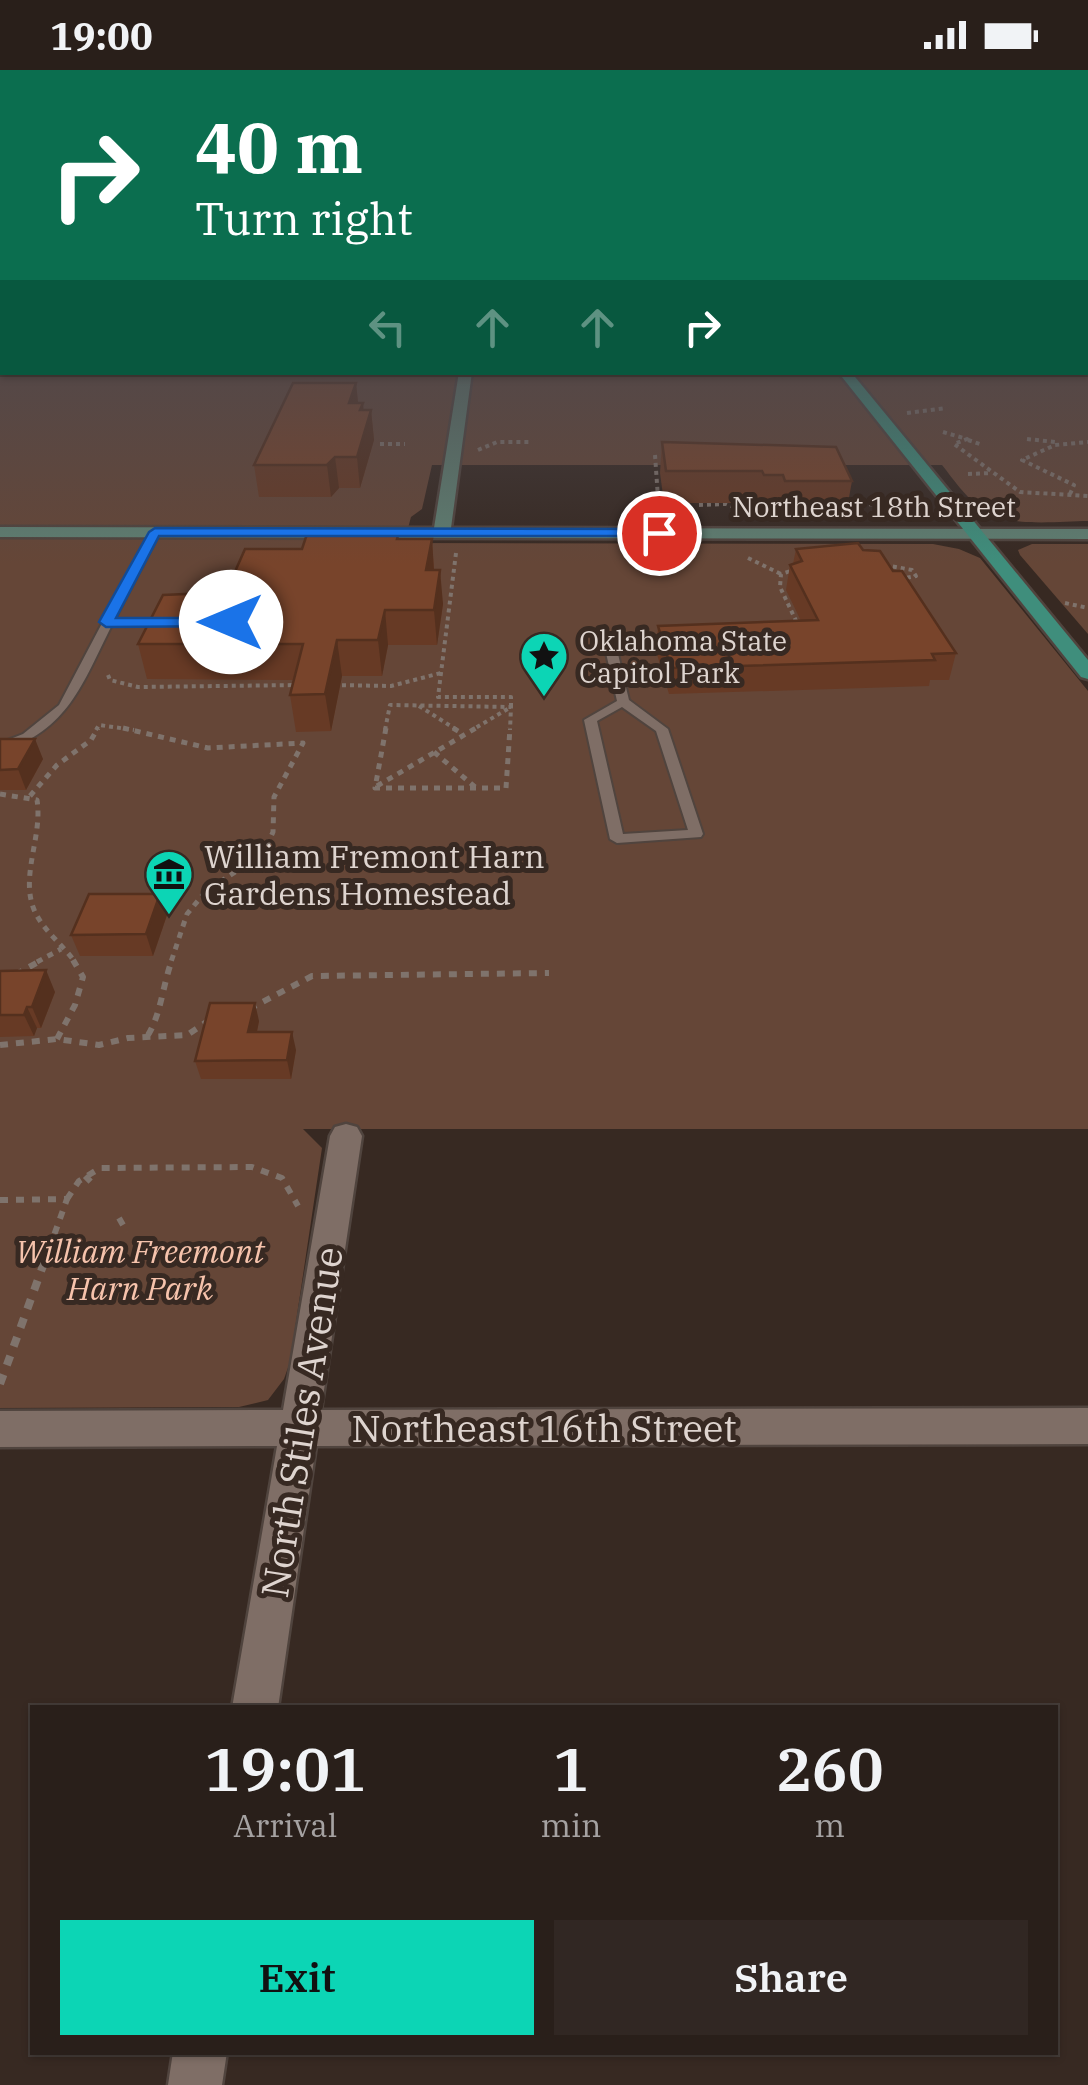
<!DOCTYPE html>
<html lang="en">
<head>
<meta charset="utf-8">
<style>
  body { margin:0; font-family:"IBM Plex Serif",serif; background:#312723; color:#f1f3f6; height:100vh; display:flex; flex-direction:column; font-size:38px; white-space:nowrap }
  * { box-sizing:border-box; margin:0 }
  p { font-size:32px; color:#a5a2a2 }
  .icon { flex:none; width:55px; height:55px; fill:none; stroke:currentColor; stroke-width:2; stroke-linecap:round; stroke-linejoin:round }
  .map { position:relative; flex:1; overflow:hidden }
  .drawer { position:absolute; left:30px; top:1635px; width:1028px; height:350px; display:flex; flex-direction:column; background:#291f1a; border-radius:0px; box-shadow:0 2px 8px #0004,0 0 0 2px #453d39 }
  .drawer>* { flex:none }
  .banner { position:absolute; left:0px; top:0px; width:1090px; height:305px; box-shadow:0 2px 8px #0004,0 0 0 2px #453d39; background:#0b6e4f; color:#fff; overflow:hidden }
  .pin { position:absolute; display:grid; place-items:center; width:85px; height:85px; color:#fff; margin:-42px; border:5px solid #fff; border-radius:50%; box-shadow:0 2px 10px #0007 }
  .me { position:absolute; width:110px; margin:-55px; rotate:270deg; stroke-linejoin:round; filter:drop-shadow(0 0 8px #0008) }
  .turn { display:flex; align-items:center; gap:35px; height:210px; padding:0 30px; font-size:45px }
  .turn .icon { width:130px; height:130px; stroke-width:2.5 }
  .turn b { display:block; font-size:70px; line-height:85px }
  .lanes { display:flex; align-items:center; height:95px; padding:0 30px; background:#0003; justify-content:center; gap:50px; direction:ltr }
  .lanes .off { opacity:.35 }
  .eta { display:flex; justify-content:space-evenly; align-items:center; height:170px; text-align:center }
  .eta b { font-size:60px; font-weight:600; line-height:70px }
  .action { display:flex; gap:20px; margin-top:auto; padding:20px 30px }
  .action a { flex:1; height:115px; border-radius:0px; background:#0cd5b5; color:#111; font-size:40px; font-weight:600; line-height:115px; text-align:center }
  .action a+a { background:#312723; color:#f1f3f6 }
  .status { display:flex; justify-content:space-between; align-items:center; height:70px; padding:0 50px; background:#291f1a; direction:ltr }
  .status svg { height:28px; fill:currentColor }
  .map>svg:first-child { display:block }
</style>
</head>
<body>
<div class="status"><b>19:00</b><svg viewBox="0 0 49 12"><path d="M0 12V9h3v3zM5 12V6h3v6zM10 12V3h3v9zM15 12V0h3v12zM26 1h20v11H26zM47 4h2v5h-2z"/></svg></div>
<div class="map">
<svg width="1088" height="2015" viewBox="0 0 1088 2015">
  <rect width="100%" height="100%" fill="#372922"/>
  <!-- green -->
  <g fill="#654637">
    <path d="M 0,212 L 2,302 L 1088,302 L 1088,212 L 1088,451 C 1056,451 1006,459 979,437 C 965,426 953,409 942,395 L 432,395 L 422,439 L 411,447 L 404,473 L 933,474 L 959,479 L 980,488 L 1088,621 L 1088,1059 L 303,1059 L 322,1078 L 290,1292 L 284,1309 L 268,1330 L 239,1337 L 0,1338 Z"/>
    <path d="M 1032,474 L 1088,474 L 1088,564 L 1020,485 L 1018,480 Z"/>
  </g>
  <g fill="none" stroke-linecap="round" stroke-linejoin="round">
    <!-- lane casing -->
    <g stroke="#50443e" stroke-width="4">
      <g id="lane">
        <path d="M 155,459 L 160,462 L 115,549 L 171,549 L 175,550 L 175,554 L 112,555 C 82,614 69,660 0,682 L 0,673 L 23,664 L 59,635 L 150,462 Z"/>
        <path d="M 616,574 L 626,576 L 618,584 L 629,630 L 668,659 L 703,764 L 701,767 L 617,773 L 610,769 L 584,650 L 617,631 L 606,583 ZM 622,637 L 656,661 L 688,760 L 623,764 L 597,651 Z"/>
      </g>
    </g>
    <!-- street casing -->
    <g stroke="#50443e" stroke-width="5">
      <g id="street">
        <path d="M 346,1054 L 357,1057 L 362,1066 L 321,1340 L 1088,1338 L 1088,1374 L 316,1376 L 278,1638 L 232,1638 L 277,1376 L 0,1377 L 0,1341 L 283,1340 L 330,1066 L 335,1057 Z"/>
        <path d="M 173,1982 L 227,1982 L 222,2015 L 168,2015 Z"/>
      </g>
    </g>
    <!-- secondary casing -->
    <g stroke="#50443e" stroke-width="5">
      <path id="secondary" d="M 459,302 L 472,302 L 451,458 L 1088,459 L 1088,469 L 0,467 L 0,457 L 434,458 Z"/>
    </g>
    <!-- primary casing -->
    <g stroke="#50443e" stroke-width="5">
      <path id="primary" d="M 838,302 L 851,302 L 1088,590 L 1088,609 L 1081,607 Z"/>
    </g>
    <!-- path-far3 -->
    <g stroke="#7f736c" stroke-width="4" stroke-dasharray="4 4" stroke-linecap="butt">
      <path d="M 907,343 L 946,338"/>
      <path d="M 943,362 L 967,369 L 954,374 L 1020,422 L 1088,426"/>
      <path d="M 1027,369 L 1055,372"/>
      <path d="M 968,370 L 980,374"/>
      <path d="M 380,374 L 405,374"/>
      <path d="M 478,380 L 497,372 L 531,372"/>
      <path d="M 655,385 L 658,428 L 663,433"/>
      <path d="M 968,404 L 991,403"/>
      <path d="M 1070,424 L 1074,415 L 1022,390 L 1055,375 L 1088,372"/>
      <path d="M 845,434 L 921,435"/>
      <path d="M 699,435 L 726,434 L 741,440"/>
      <path d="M 456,483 L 438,627 L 511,627 L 511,637 L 472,660"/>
      <path d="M 748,488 L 781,504"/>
      <path d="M 885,495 L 912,500 L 916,506 L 901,509"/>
      <path d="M 797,499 L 781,504 L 780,517 L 798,555"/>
      <path d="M 1065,533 L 1088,538"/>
      <path d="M 108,605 L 110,610 L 138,617 L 301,615"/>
      <path d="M 334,615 L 391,616 L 441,603"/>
      <path d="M 419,636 L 457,660"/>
      <path d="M 96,660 L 99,655 L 134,660"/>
      <path d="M 385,660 L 390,635 L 511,637 L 510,660"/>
    </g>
    <!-- path-far2 -->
    <g stroke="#7f736c" stroke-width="5" stroke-dasharray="6 6" stroke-linecap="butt">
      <path d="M 123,658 L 208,678 L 303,673 L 274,727 L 273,762 L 263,784 L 206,821 L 187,844 L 171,892"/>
      <path d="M 386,658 L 375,718 L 506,718 L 510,658"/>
      <path d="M 453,658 L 463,664"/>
      <path d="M 434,682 L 475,717"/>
      <path d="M 377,716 L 476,658"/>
      <path d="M 0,724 L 37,730 C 43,767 19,807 35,842 C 44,861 63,875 75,892"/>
      <path d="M 30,726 L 57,695 L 91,670 L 98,658"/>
      <path d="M 37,892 L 61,879"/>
    </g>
    <!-- path-far1 -->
    <g stroke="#7f736c" stroke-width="6" stroke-dasharray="8 8" stroke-linecap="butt">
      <path d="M 0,905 L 11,907 L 42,890"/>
      <path d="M 249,939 L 312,906 L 549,903"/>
      <path d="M 148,965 C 161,944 163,914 172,890"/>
      <path d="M 57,969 L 75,935 L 83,907 L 73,890"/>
      <path d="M 0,975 L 57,969 L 99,975 L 128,968 L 187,965 L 208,951"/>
      <path d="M 85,1106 L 93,1114"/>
      <path d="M 67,1129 L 79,1111 L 100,1098 L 252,1097 L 282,1108 L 298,1136"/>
      <path d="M 0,1130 L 67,1129 L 47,1185"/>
      <path d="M 119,1148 L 127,1162"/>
    </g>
    <!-- path -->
    <path stroke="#7f736c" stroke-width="8" stroke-dasharray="10 10" stroke-linecap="butt" d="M 0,1314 L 48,1182"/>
    <!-- lane -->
    <use href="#lane" fill="#7f6e66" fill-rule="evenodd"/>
    <!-- street -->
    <use href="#street" fill="#7f6e66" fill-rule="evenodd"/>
    <!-- secondary -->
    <use href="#secondary" fill="#5f7e71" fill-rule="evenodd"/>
    <!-- primary -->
    <use href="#primary" fill="#3f8e7c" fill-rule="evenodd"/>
  </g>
  <!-- wall -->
  <g fill="#673a25">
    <path d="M 356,313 L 358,333 L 363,340 L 371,340 L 374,370 L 360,418 L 339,418 L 331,427 L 259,427 L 254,395 Z"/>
    <path d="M 662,372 L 852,411 L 846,444 L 780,443 L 778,437 L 759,437 L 758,433 L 664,433 L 660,403 Z"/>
    <path d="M 400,469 L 432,469 L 434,500 L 443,534 L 437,575 L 388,575 L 382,606 L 342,606 L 331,661 L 296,662 L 290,625 L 294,610 L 147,609 L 138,574 L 231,522 L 302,479 Z"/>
    <path d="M 796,479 L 863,480 L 893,501 L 956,583 L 949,610 L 930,610 L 929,616 L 669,624 L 656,581 L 658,556 L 801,551 L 786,520 L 790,495 L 793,494 Z"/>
    <path d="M 0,669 L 43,689 L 26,720 L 0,720 Z"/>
    <path d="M 167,845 L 153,886 L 80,886 L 71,865 Z"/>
    <path d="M 0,901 L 55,922 L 41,958 L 37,958 L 34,966 L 0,967 Z"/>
    <path d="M 259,951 L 257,962 L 296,980 L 291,1009 L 201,1009 L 195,991 Z"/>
  </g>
  <!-- shaded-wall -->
  <g fill="#54301e">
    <path d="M 356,313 L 359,342 L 349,333 Z"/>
    <path d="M 363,333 L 365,358 L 371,340 L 374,370 L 360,418 L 357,387 L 360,340 Z"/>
    <path d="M 335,387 L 339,418 L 331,427 L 327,395 Z"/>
    <path d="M 432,469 L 434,502 L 426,500 Z"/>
    <path d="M 440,500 L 443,534 L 437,575 L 434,540 Z"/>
    <path d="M 385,540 L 388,575 L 382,606 L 378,570 Z"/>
    <path d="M 337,570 L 342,606 L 331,661 L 325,624 Z"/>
    <path d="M 35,669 L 43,689 L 26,720 L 18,699 Z"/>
    <path d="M 160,824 L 167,845 L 153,886 L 146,864 Z"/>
    <path d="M 46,900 L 55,922 L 41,958 L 32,937 Z"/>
    <path d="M 255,933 L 259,951 L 253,981 L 248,962 Z"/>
    <path d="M 27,937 L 37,958 L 34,966 L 24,945 Z"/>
    <path d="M 292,962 L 296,980 L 291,1009 L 287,990 Z"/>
  </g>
  <!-- building -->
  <g fill="#78442b" stroke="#54301e" stroke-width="2.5">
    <path d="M 293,313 L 356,313 L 349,333 L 363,333 L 360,340 L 371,340 L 357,387 L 335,387 L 327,395 L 254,395 Z"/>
    <path d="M 662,372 L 836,377 L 852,411 L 785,411 L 783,405 L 764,405 L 762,401 L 666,401 Z"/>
    <path d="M 308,461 L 399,462 L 397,469 L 432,469 L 426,500 L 440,500 L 434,540 L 385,540 L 378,570 L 337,570 L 325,624 L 290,625 L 303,574 L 138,574 L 163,525 L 231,522 L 230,513 L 245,479 L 302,479 Z"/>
    <path d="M 858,473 L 863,480 L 880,481 L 893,501 L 902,501 L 956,583 L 932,584 L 935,590 L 671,598 L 658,556 L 818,550 L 790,495 L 802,491 L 796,479 Z"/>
    <path d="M 0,669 L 35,669 L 18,699 L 0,700 Z"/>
    <path d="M 89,824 L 160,824 L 146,864 L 71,865 Z"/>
    <path d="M 46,900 L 32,937 L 27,937 L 24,945 L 0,945 L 0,901 Z"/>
    <path d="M 210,933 L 255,933 L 248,962 L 292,962 L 287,990 L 195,991 Z"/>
  </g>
  <!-- sky -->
  <linearGradient id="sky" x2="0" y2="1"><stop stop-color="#1e1713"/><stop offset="0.43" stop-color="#4d494f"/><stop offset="1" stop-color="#4d494f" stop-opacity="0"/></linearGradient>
  <rect width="1088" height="494" fill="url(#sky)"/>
  <!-- route -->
  <path fill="#1a73e8" stroke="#114b97" stroke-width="2.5" d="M 659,459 L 663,461 L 663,466 L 159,466 L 116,548 L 231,548 L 236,549 L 236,556 L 106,557 L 99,552 L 149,462 L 155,458 Z"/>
  <!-- icons -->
  <defs>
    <g id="sight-pin" transform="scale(2.5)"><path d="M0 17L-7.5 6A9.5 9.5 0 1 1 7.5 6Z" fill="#0cd5b5" stroke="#372922"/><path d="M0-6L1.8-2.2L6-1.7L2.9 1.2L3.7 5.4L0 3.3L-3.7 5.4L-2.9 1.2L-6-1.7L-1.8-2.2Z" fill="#111"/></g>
    <g id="museum-pin" transform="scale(2.5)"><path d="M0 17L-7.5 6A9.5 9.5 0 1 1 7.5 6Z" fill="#0cd5b5" stroke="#372922"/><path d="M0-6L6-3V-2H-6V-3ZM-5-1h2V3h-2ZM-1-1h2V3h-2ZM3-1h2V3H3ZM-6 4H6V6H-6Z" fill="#111"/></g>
  </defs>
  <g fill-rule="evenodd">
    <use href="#sight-pin" x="544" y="586"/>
    <use href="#museum-pin" x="169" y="804"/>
  </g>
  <g text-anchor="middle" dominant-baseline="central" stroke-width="10" stroke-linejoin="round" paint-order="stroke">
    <!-- far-street labels -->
    <g font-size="28" fill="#ded4cf" stroke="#372922">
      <text x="874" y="436">Northeast 18th Street</text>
    </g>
    <!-- far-poi labels -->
    <g font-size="28" fill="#ded4cf" stroke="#372922" text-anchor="start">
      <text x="579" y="570">Oklahoma State<tspan x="579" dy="32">Capitol Park</tspan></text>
    </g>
    <!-- poi labels -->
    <g font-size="32" fill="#ded4cf" stroke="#372922" text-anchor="start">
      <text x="204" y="786">William Fremont Harn<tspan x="204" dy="37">Gardens Homestead</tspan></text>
    </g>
    <!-- park labels -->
    <g font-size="32" font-style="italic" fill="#f6c3ac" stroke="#372922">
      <text x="140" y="1181">William Freemont<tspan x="140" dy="37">Harn Park</tspan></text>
    </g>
    <!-- near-street labels -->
    <g font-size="38" fill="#ded4cf" stroke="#372922">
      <text transform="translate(301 1352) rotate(-81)">North Stiles Avenue</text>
      <text x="544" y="1357">Northeast 16th Street</text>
    </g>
  </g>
</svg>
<div class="pin" style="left:659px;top:463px;background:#d93025"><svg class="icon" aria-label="arrive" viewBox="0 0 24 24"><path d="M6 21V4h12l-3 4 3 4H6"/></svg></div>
<svg class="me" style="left:231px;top:552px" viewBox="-20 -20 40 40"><circle r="19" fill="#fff"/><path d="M0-13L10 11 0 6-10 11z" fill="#1a73e8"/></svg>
<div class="banner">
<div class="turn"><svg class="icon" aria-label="right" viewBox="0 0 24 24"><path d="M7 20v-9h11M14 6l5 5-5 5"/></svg><div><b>40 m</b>Turn right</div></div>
<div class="lanes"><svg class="icon off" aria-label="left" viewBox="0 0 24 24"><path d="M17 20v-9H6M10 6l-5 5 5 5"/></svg><svg class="icon off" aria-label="ahead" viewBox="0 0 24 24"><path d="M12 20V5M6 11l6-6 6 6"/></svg><svg class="icon off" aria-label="ahead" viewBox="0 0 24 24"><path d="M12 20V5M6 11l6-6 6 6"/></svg><svg class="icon" aria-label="right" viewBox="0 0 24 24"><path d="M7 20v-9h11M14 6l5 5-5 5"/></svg></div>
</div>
<section class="drawer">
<div class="eta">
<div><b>19:01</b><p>Arrival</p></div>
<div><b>1</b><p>min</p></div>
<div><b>260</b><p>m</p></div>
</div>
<div class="action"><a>Exit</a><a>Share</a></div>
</section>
</div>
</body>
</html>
